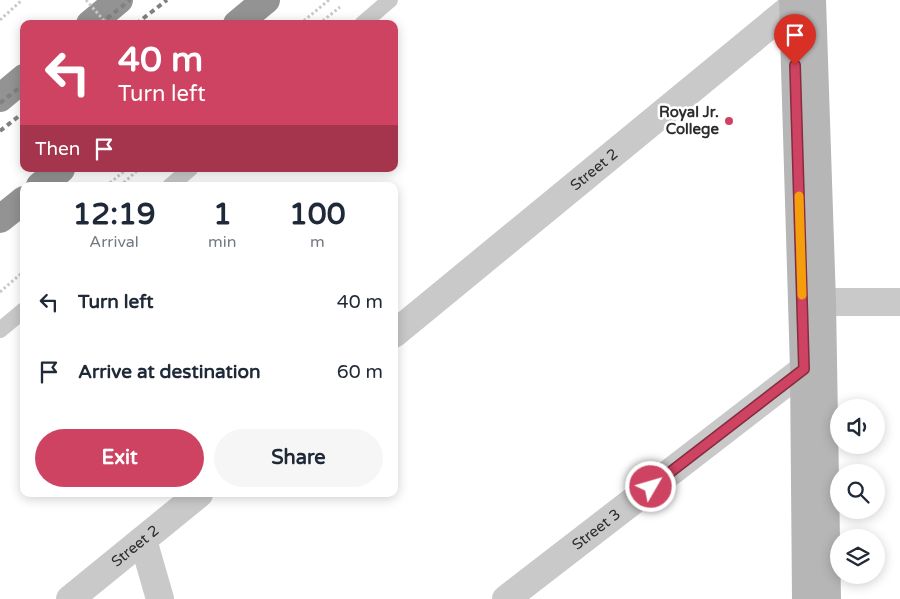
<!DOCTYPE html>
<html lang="en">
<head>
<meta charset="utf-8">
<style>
  body { margin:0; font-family:"Varela Round",sans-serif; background:#f6f6f7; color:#1f2937; height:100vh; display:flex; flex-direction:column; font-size:19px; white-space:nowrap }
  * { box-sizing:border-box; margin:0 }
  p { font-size:16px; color:#747a83 }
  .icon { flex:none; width:28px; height:28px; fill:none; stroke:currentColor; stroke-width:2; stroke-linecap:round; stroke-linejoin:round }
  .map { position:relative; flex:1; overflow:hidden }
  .sheet { position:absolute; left:20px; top:182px; width:378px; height:315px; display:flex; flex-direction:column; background:#fff; border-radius:10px; box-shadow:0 2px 12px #0003 }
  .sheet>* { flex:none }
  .guide { position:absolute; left:20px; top:20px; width:378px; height:152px; border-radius:10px; box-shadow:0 2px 12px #0003; background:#ce4361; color:#fff; overflow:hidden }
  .fabs { position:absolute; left:830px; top:399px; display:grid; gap:10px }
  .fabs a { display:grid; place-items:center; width:55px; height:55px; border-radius:50%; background:#fff; box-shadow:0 2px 12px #0003; font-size:25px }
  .pin { position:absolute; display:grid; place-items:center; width:42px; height:42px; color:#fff; margin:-51px -21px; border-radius:50% 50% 50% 0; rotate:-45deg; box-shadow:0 0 5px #0007 }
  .pin .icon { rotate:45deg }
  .me { position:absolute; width:55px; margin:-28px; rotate:52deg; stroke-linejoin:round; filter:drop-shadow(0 0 4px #0008) }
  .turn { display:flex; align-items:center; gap:18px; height:105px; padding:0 15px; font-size:22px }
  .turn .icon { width:65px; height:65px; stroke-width:2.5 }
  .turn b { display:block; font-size:35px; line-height:42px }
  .then { display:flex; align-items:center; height:48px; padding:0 15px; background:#0003; gap:10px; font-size:19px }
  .eta { display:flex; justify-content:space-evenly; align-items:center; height:85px; text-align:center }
  .eta b { font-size:30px; font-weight:800; line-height:35px }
  .button { display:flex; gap:10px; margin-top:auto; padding:10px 15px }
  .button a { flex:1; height:58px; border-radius:30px; background:#ce4361; color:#fff; font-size:20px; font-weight:800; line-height:58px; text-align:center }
  .button a+a { background:#f6f6f7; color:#1f2937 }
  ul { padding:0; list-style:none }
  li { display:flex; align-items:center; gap:15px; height:70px; padding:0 15px }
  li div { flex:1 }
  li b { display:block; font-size:19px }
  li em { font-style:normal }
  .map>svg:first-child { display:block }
</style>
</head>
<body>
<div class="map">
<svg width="900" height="599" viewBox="0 0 900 599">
  <rect width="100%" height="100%" fill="#fff"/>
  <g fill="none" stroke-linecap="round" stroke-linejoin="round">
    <!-- path -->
    <g stroke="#c9c9c9" stroke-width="3" stroke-dasharray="2.5 2.5" stroke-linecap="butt">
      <path d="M 0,20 L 22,0"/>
      <path d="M 300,24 L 329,0"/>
      <path d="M 319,24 L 340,7"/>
      <path d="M 106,186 L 127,169"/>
      <path d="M 120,186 L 139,169"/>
      <path d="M 0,292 L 24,271"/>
    </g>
    <!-- lane -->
    <g stroke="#c9c9c9" stroke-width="16">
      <path d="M 362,24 L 390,0"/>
      <path d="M 170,186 L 190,169"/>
      <path d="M 0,330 L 24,310"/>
    </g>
    <!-- street -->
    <g stroke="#c9c9c9" stroke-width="28">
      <path d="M 822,302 L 900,302"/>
      <path id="s1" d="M 394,334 L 793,6"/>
      <path d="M 143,540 L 160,599"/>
      <path id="s2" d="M 70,599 L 199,494"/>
      <path id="s3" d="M 506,599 L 804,369"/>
    </g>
    <!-- secondary -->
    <g stroke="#b6b6b6" stroke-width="28">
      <path d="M 793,0 L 804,369 L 806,599"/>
      <path d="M 812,0 L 822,302 L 827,599"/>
    </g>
    <!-- highway -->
    <g stroke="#939393" stroke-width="28">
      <path d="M 90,24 L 119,0"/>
      <path d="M 237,24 L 266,0"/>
      <path d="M 0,98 L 24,78"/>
      <path d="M 40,186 L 61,169"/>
      <path d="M 0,219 L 24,200"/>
    </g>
    <!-- rail -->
    <g stroke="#818181" stroke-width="4" stroke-dasharray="5 4" stroke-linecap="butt">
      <path d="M 100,24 L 130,0"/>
      <path d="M 136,24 L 167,0"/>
      <path d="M 0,103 L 24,84"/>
      <path d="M 0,131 L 24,112"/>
    </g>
    <!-- path-bridge -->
    <path stroke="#c9c9c9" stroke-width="3" stroke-dasharray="2.5 2.5" stroke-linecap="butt" d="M 86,0 L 107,24"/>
  </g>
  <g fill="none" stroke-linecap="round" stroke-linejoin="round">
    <!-- route casing -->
    <g stroke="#862c3f" stroke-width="12">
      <path id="route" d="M 651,487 L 804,369 L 795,65"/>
    </g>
    <!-- route -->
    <use href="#route" stroke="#ce4361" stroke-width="9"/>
    <!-- slow -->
    <path stroke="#f59e0b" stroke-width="9" d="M 799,196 L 802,295"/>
  </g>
  <!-- markers -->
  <circle fill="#ce4361" stroke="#fff" stroke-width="2" cx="729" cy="121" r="5"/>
  <g text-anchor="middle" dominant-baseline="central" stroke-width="5" stroke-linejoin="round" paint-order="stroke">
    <!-- poi labels -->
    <g font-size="15" font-weight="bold" fill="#2c2c2c" stroke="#fff" text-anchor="end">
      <text x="719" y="112">Royal Jr.<tspan x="719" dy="17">College</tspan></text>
    </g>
    <!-- street labels -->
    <g font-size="15" fill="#2c2c2c" stroke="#fff">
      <text stroke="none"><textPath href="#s1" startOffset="259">Street 2</textPath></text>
      <text stroke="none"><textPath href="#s3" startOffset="114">Street 3</textPath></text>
      <text stroke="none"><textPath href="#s2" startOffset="84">Street 2</textPath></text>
    </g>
  </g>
</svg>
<div class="fabs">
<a><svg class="icon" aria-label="sound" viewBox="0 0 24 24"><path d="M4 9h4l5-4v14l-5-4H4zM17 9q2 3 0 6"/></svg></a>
<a><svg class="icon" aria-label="search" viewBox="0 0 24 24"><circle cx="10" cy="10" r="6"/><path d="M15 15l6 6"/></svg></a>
<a><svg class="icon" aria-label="layers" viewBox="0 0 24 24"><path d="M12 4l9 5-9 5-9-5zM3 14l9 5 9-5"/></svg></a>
</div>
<div class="pin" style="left:795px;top:65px;background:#d93025"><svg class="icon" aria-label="arrive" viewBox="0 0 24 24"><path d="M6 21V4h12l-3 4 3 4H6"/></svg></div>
<svg class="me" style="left:651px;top:487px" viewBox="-20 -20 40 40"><circle r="17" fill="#ce4361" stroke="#fff" stroke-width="3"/><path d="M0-11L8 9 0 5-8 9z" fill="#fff"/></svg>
<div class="guide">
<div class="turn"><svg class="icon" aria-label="left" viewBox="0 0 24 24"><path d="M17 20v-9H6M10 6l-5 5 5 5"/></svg><div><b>40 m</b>Turn left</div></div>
<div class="then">Then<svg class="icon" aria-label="arrive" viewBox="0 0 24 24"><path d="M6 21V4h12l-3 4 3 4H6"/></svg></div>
</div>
<section class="sheet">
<div class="eta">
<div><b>12:19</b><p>Arrival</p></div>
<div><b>1</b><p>min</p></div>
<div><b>100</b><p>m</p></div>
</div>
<ul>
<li><svg class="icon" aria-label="left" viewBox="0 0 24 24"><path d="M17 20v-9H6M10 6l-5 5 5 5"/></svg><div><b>Turn left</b></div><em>40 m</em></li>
<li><svg class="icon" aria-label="arrive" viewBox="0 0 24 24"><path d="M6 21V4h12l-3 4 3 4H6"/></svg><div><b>Arrive at destination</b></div><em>60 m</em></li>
</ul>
<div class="button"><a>Exit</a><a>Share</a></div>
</section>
</div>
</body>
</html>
